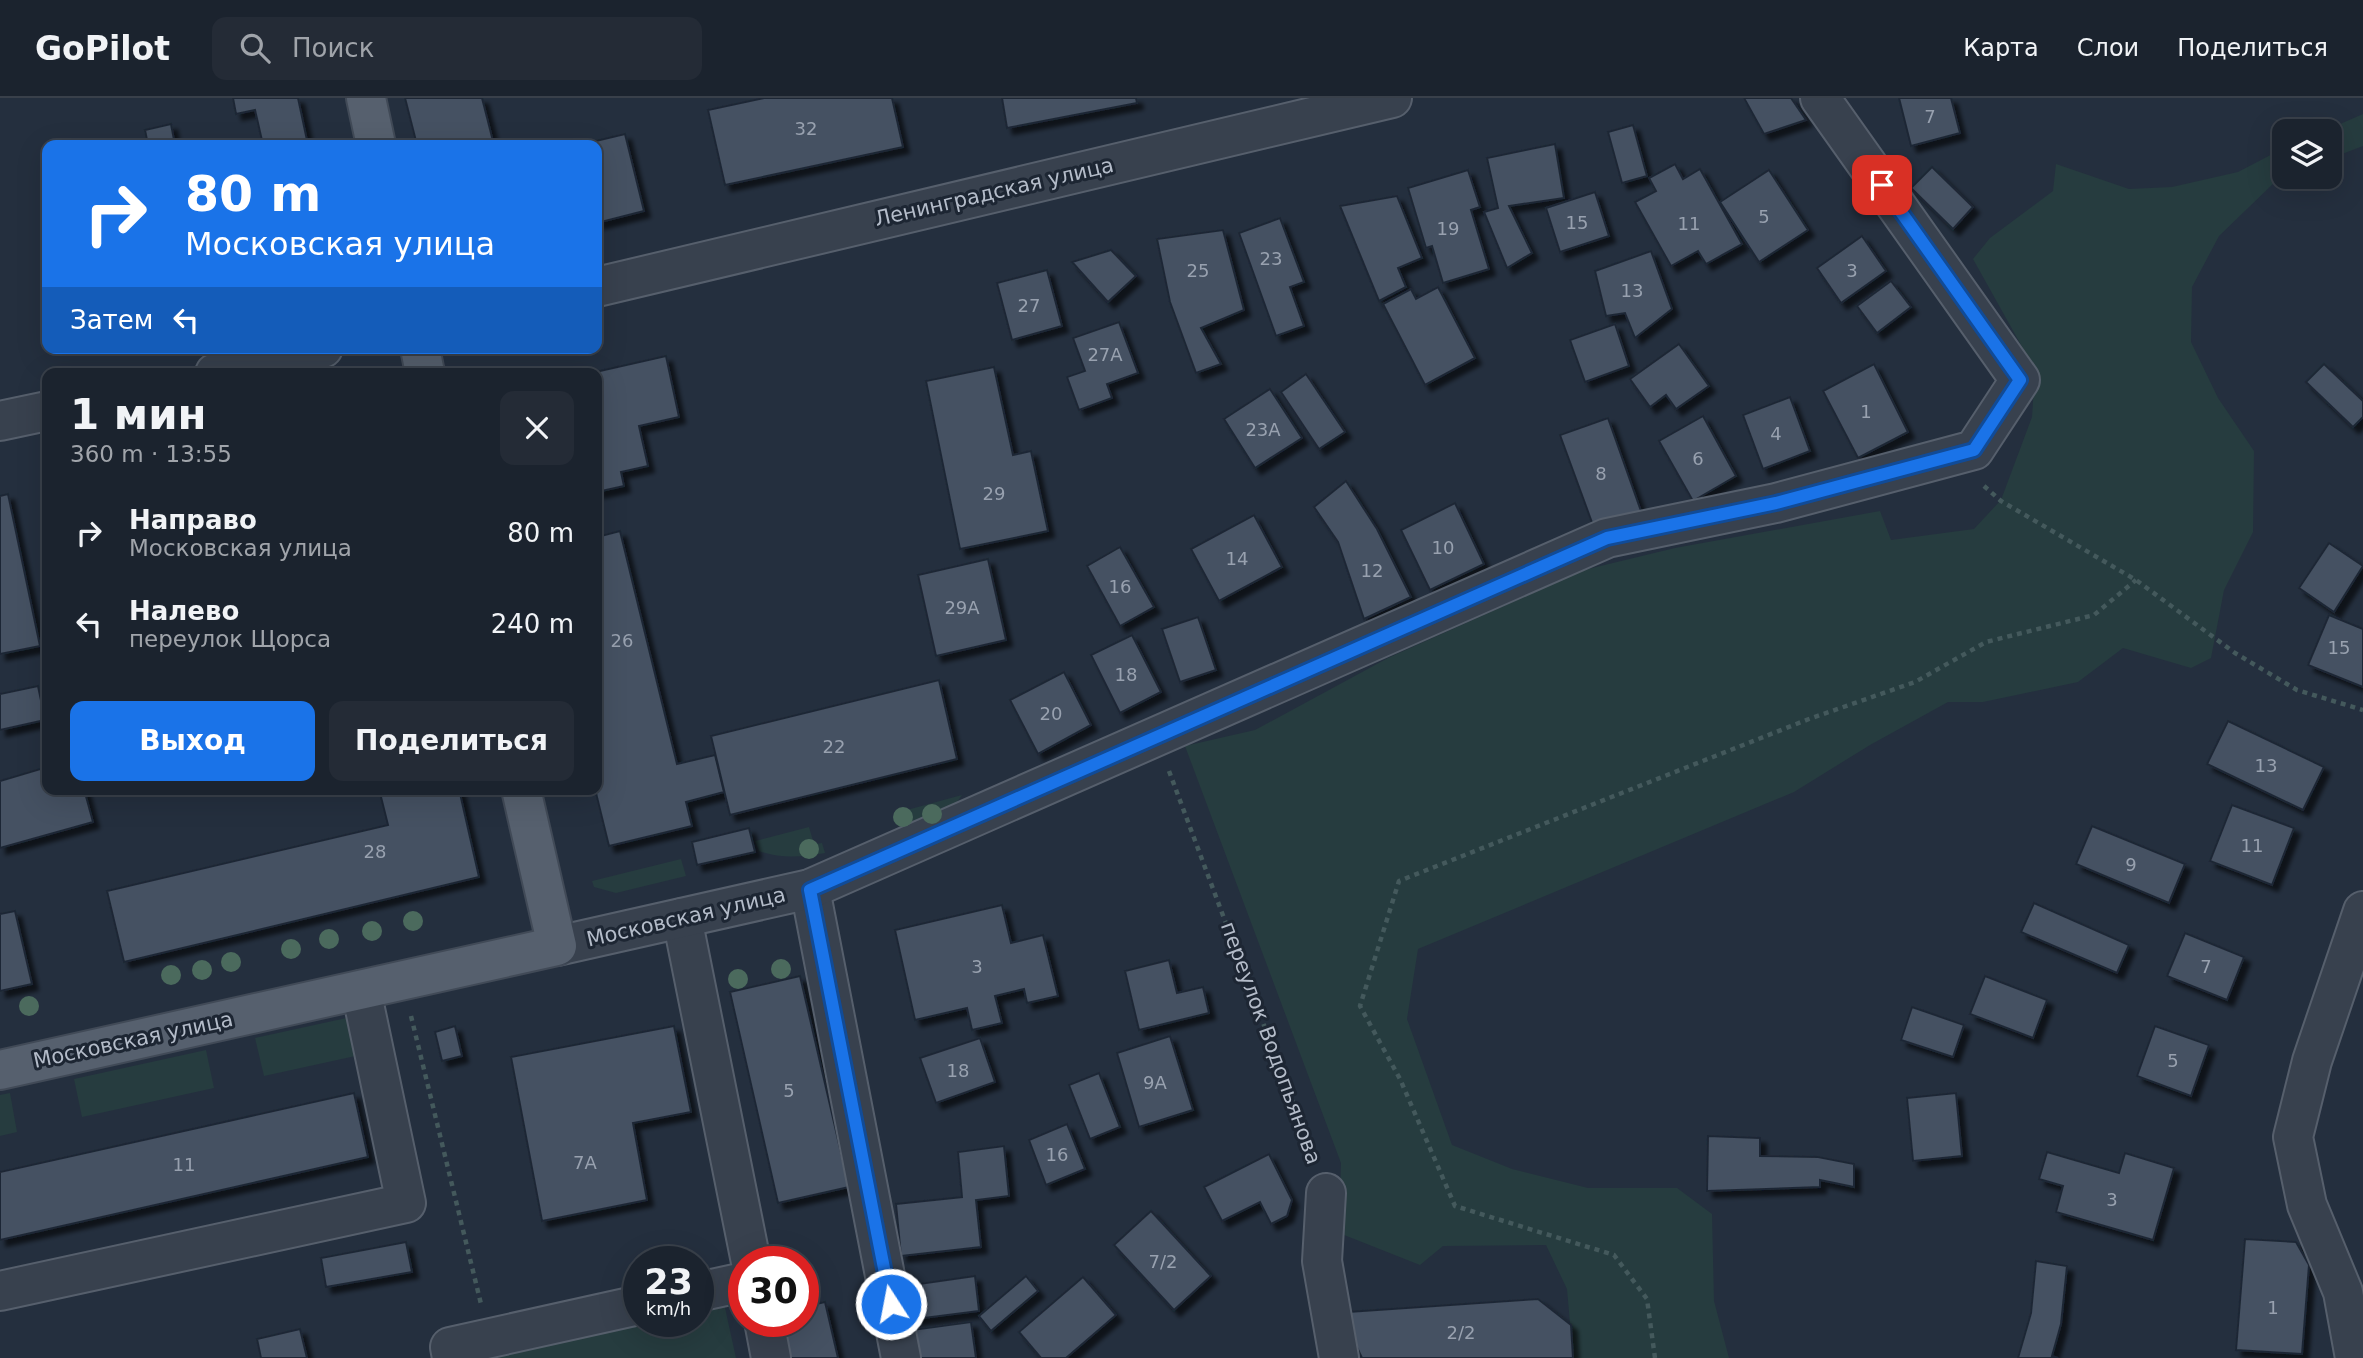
<!DOCTYPE html>
<html lang="ru">
<head>
<meta charset="utf-8">
<style>
  body { margin:0; font-family:"DejaVu Sans",sans-serif; background:#242b36; color:#f1f3f6; height:100vh; display:flex; flex-direction:column; font-size:26px; white-space:nowrap }
  * { box-sizing:border-box; margin:0 }
  p { font-size:23px; color:#a0a4aa }
  .icon { flex:none; width:38px; height:38px; fill:none; stroke:currentColor; stroke-width:2; stroke-linecap:round; stroke-linejoin:round }
  .map { position:relative; flex:1; overflow:hidden }
  .panel { position:absolute; left:42px; top:270px; width:560px; height:427px; display:flex; flex-direction:column; background:#1b232e; border-radius:14px; box-shadow:0 7px 28px #0002,0 0 0 2px #39404a }
  .panel>* { flex:none }
  .hud { position:absolute; left:42px; top:42px; width:560px; height:214px; border-radius:14px; box-shadow:0 7px 28px #0002,0 0 0 2px #39404a; background:#1a73e8; color:#fff; overflow:hidden }
  .fabs { position:absolute; left:2272px; top:21px; display:grid; gap:14px }
  .fabs a { display:grid; place-items:center; width:70px; height:70px; border-radius:14px; background:#1b232e; box-shadow:0 7px 28px #0002,0 0 0 2px #39404a; font-size:35px }
  .speed { position:absolute; left:623px; top:1148px; display:flex; gap:14px; font-size:35px; font-weight:700; text-align:center }
  .speed>* { display:grid; place-content:center; width:91px; height:91px; border-radius:50%; background:#1b232e; box-shadow:0 7px 28px #0002,0 0 0 2px #39404a; line-height:1 }
  .speed small { font-size:18px; font-weight:400 }
  .speed .limit { border:10px solid #d22; background:#fff; color:#111 }
  .pin { position:absolute; display:grid; place-items:center; width:60px; height:60px; color:#fff; margin:-30px; border-radius:14px; box-shadow:0 4px 10px #0006 }
  .me { position:absolute; width:77px; margin:-38px; rotate:349deg; stroke-linejoin:round; filter:drop-shadow(0 0 5px #0008) }
  .turn { display:flex; align-items:center; gap:24px; height:147px; padding:0 28px; font-size:32px }
  .turn .icon { width:91px; height:91px; stroke-width:2.5 }
  .turn b { display:block; font-size:49px; line-height:60px }
  .then { display:flex; align-items:center; height:66px; padding:0 28px; background:#0003; gap:14px; font-size:26px }
  .round { display:grid; place-items:center; flex:none; width:74px; height:74px; border-radius:14px; background:#242b36 }
  .head { display:flex; align-items:center; justify-content:space-between; height:119px; padding:0 28px }
  h1 { font-size:42px; font-weight:700; line-height:52px }
  .button { display:flex; gap:14px; margin-top:auto; padding:14px 28px }
  .button a { flex:1; height:80px; border-radius:14px; background:#1a73e8; color:#fff; font-size:28px; font-weight:700; line-height:80px; text-align:center }
  .button a+a { background:#242b36; color:#f1f3f6 }
  ul { padding:0; list-style:none }
  li { display:flex; align-items:center; gap:21px; height:91px; padding:0 28px }
  li div { flex:1 }
  li b { display:block; font-size:26px }
  li em { font-style:normal }
  header { display:flex; align-items:center; gap:42px; box-sizing:border-box; height:98px; padding:0 35px; background:#1b232e; border-bottom:2px solid #39404a }
  header strong { font-size:33px }
  nav { display:flex; gap:38px; margin-inline-start:auto; font-size:24px }
  .search { width:490px; height:63px; background:#242b36; display:flex; align-items:center; gap:18px; box-sizing:border-box; padding:0 24px; border-radius:14px; color:#a0a4aa; font-size:26px }
  .map>svg:first-child { display:block }
</style>
</head>
<body>
<header>
<strong>GoPilot</strong>
<div class="search"><svg class="icon" aria-label="search" viewBox="0 0 24 24"><circle cx="10" cy="10" r="6"/><path d="M15 15l6 6"/></svg>Поиск</div>
<nav><a>Карта</a><a>Слои</a><a>Поделиться</a></nav>
</header>
<div class="map">
<svg width="2363" height="1260" viewBox="0 0 2363 1260">
  <defs>
    <filter id="shadow"><feDropShadow dx="6" dy="6" stdDeviation="2" flood-color="#0009"/></filter>
  </defs>
  <rect width="100%" height="100%" fill="#242f3e"/>
  <!-- green -->
  <g fill="#263c3f">
    <path d="M 2363,16 L 2363,48 L 2329,61 L 2329,33 L 2324,33 Z"/>
    <path d="M 2284,50 L 2286,79 L 2277,82 L 2219,138 L 2192,189 L 2191,244 L 2218,300 L 2254,353 L 2253,434 L 2224,492 L 2211,560 L 2191,570 L 2123,550 L 2078,584 L 1983,604 L 1948,604 L 1870,647 L 1794,694 L 1418,851 L 1407,921 L 1452,1047 L 1512,1071 L 1588,1090 L 1677,1090 L 1712,1116 L 1714,1203 L 1729,1260 L 1573,1260 L 1567,1191 L 1546,1147 L 1443,1148 L 1420,1167 L 1339,1135 L 1341,1065 L 1185,648 L 1255,632 L 1388,560 L 1584,472 L 1675,450 L 1880,413 L 1891,442 L 1974,431 L 2001,402 L 2032,319 L 2035,272 L 1973,161 L 1990,140 L 2053,93 L 2056,66 L 2129,91 L 2172,89 L 2238,74 Z"/>
    <path d="M 962,697 L 947,718 L 901,739 L 896,715 Z"/>
    <path d="M 809,729 L 814,746 L 822,745 L 825,755 C 803,759 780,761 759,753 L 755,743 Z"/>
    <path d="M 681,761 L 686,778 L 616,795 L 594,789 L 592,783 Z"/>
    <path d="M 351,919 L 360,957 L 264,978 L 255,940 Z"/>
    <path d="M 206,952 L 214,990 L 82,1019 L 74,981 Z"/>
    <path d="M 10,995 L 17,1034 L 0,1038 L 0,997 Z"/>
    <path d="M 722,1196 L 736,1260 L 463,1260 L 639,1223 L 698,1223 L 698,1202 Z"/>
  </g>
  <!-- building -->
  <g fill="#455162" stroke="#1f2835" stroke-width="2" filter="url(#shadow)">
    <path d="M 233,0 L 298,0 L 308,47 L 263,47 L 255,12 L 236,16 Z"/>
    <path d="M 405,0 L 482,0 L 494,47 L 417,47 Z"/>
    <path d="M 764,0 L 892,0 L 903,49 L 725,87 L 708,12 Z"/>
    <path d="M 1002,0 L 1136,0 L 1137,5 L 1007,30 Z"/>
    <path d="M 1744,0 L 1791,0 L 1806,22 L 1764,36 Z"/>
    <path d="M 1899,0 L 1951,0 L 1960,35 L 1911,48 Z"/>
    <path d="M 171,26 L 175,47 L 148,47 L 145,32 Z"/>
    <path d="M 1633,27 L 1647,78 L 1622,85 L 1608,34 Z"/>
    <path d="M 625,36 L 644,113 L 597,125 L 597,47 L 579,47 Z"/>
    <path d="M 1555,46 L 1564,100 L 1509,108 L 1532,155 L 1507,170 L 1484,114 L 1498,110 L 1487,60 Z"/>
    <path d="M 1675,66 L 1683,81 L 1700,71 L 1742,146 L 1706,166 L 1698,153 L 1671,168 L 1635,104 L 1656,93 L 1649,80 Z"/>
    <path d="M 1932,69 L 1973,109 L 1953,131 L 1911,90 Z"/>
    <path d="M 1468,72 L 1480,109 L 1471,112 L 1489,171 L 1443,185 L 1432,148 L 1426,150 L 1408,90 Z"/>
    <path d="M 1769,72 L 1808,132 L 1759,164 L 1720,104 Z"/>
    <path d="M 1595,94 L 1609,138 L 1560,154 L 1546,110 Z"/>
    <path d="M 1397,98 L 1422,160 L 1398,170 L 1406,189 L 1379,203 L 1340,108 Z"/>
    <path d="M 1280,120 L 1304,184 L 1290,189 L 1304,228 L 1276,238 L 1239,135 Z"/>
    <path d="M 1223,132 L 1244,212 L 1201,230 L 1221,266 L 1196,275 L 1170,204 L 1157,141 Z"/>
    <path d="M 1862,138 L 1886,173 L 1841,205 L 1817,170 Z"/>
    <path d="M 1111,152 L 1136,178 L 1108,204 L 1072,164 Z"/>
    <path d="M 1651,153 L 1672,211 L 1635,240 L 1625,215 L 1606,218 L 1595,173 Z"/>
    <path d="M 1047,172 L 1062,228 L 1012,242 L 997,185 Z"/>
    <path d="M 1891,183 L 1911,209 L 1877,235 L 1857,208 Z"/>
    <path d="M 1438,189 L 1475,260 L 1425,287 L 1383,206 L 1411,191 L 1416,201 Z"/>
    <path d="M 1119,224 L 1138,275 L 1107,286 L 1112,300 L 1079,312 L 1067,279 L 1085,273 L 1073,240 Z"/>
    <path d="M 1615,226 L 1629,268 L 1585,284 L 1570,242 Z"/>
    <path d="M 1679,246 L 1709,288 L 1676,311 L 1666,297 L 1650,309 L 1630,281 Z"/>
    <path d="M 666,258 L 679,319 L 639,328 L 648,368 L 621,374 L 624,388 L 597,394 L 597,275 L 591,275 Z"/>
    <path d="M 1874,266 L 1908,334 L 1858,360 L 1823,293 Z"/>
    <path d="M 2324,266 L 2363,303 L 2363,319 L 2353,329 L 2306,284 Z"/>
    <path d="M 994,269 L 1013,357 L 1031,353 L 1048,433 L 960,451 L 926,283 Z"/>
    <path d="M 1306,276 L 1345,334 L 1319,351 L 1281,294 Z"/>
    <path d="M 1270,291 L 1302,340 L 1255,370 L 1224,321 Z"/>
    <path d="M 1790,299 L 1810,353 L 1763,371 L 1743,317 Z"/>
    <path d="M 1703,318 L 1736,378 L 1693,403 L 1659,343 Z"/>
    <path d="M 1608,320 L 1641,413 L 1594,430 L 1560,337 Z"/>
    <path d="M 1346,383 L 1377,431 L 1411,499 L 1364,521 L 1338,444 L 1314,409 Z"/>
    <path d="M 8,396 L 40,548 L 0,556 L 0,398 Z"/>
    <path d="M 1455,405 L 1484,466 L 1430,492 L 1401,432 Z"/>
    <path d="M 1254,417 L 1282,469 L 1219,503 L 1191,451 Z"/>
    <path d="M 620,433 L 677,666 L 715,657 L 724,694 L 686,704 L 692,728 L 609,748 L 595,691 L 597,659 L 600,658 L 597,645 L 597,439 Z"/>
    <path d="M 2329,445 L 2363,468 L 2334,514 L 2299,490 Z"/>
    <path d="M 1120,449 L 1154,509 L 1120,528 L 1087,468 Z"/>
    <path d="M 988,461 L 1006,542 L 936,558 L 918,477 Z"/>
    <path d="M 2329,517 L 2363,531 L 2363,589 L 2308,567 Z"/>
    <path d="M 1198,519 L 1216,572 L 1180,584 L 1162,531 Z"/>
    <path d="M 1132,537 L 1161,594 L 1120,615 L 1091,557 Z"/>
    <path d="M 1064,574 L 1091,627 L 1038,656 L 1010,602 Z"/>
    <path d="M 939,582 L 957,661 L 730,717 L 711,638 Z"/>
    <path d="M 38,588 L 45,622 L 0,632 L 0,596 Z"/>
    <path d="M 2228,623 L 2324,669 L 2303,712 L 2207,666 Z"/>
    <path d="M 47,669 L 47,691 L 84,691 L 93,724 L 0,750 L 0,683 Z"/>
    <path d="M 379,691 L 459,691 L 479,779 L 124,864 L 107,793 L 388,727 Z"/>
    <path d="M 2232,707 L 2294,730 L 2272,787 L 2210,763 Z"/>
    <path d="M 2092,728 L 2185,766 L 2169,805 L 2076,766 Z"/>
    <path d="M 749,730 L 755,754 L 697,767 L 692,744 Z"/>
    <path d="M 2034,805 L 2129,847 L 2117,875 L 2021,834 Z"/>
    <path d="M 1002,807 L 1011,845 L 1043,837 L 1058,898 L 1027,905 L 1024,891 L 995,898 L 1002,925 L 972,932 L 967,910 L 915,922 L 895,832 Z"/>
    <path d="M 15,813 L 32,886 L 0,893 L 0,816 Z"/>
    <path d="M 2185,835 L 2244,859 L 2227,902 L 2167,878 Z"/>
    <path d="M 1169,862 L 1177,895 L 1203,889 L 1209,915 L 1139,932 L 1125,873 Z"/>
    <path d="M 800,878 L 849,1089 L 778,1105 L 730,894 Z"/>
    <path d="M 1985,878 L 2047,902 L 2033,940 L 1970,916 Z"/>
    <path d="M 1912,909 L 1964,927 L 1953,959 L 1901,942 Z"/>
    <path d="M 455,928 L 462,958 L 442,963 L 435,934 Z"/>
    <path d="M 674,928 L 691,1014 L 633,1025 L 647,1102 L 542,1123 L 511,959 Z"/>
    <path d="M 2155,928 L 2209,947 L 2191,998 L 2137,978 Z"/>
    <path d="M 1170,938 L 1193,1012 L 1139,1029 L 1117,955 Z"/>
    <path d="M 980,940 L 995,984 L 936,1005 L 920,960 Z"/>
    <path d="M 1099,975 L 1120,1029 L 1090,1041 L 1069,987 Z"/>
    <path d="M 354,995 L 368,1059 L 0,1142 L 0,1074 Z"/>
    <path d="M 1956,995 L 1962,1058 L 1913,1063 L 1907,1000 Z"/>
    <path d="M 1067,1026 L 1085,1071 L 1046,1087 L 1029,1042 Z"/>
    <path d="M 1708,1038 L 1760,1040 L 1760,1058 L 1818,1059 L 1854,1066 L 1854,1089 L 1820,1082 L 1820,1089 L 1707,1093 Z"/>
    <path d="M 1004,1048 L 1009,1098 L 976,1102 L 981,1149 L 901,1158 L 896,1106 L 962,1099 L 958,1054 Z"/>
    <path d="M 2047,1054 L 2119,1075 L 2125,1055 L 2174,1070 L 2153,1142 L 2056,1114 L 2063,1088 L 2039,1081 Z"/>
    <path d="M 1269,1056 L 1292,1102 L 1287,1118 L 1271,1126 L 1260,1104 L 1222,1123 L 1204,1089 Z"/>
    <path d="M 1151,1113 L 1211,1178 L 1174,1212 L 1114,1147 Z"/>
    <path d="M 2245,1141 L 2296,1144 L 2309,1167 L 2302,1256 L 2236,1252 Z"/>
    <path d="M 406,1144 L 412,1174 L 326,1189 L 321,1160 Z"/>
    <path d="M 2036,1163 L 2067,1168 L 2061,1226 L 2052,1258 L 2058,1260 L 2018,1260 L 2031,1215 Z"/>
    <path d="M 975,1178 L 979,1213 L 916,1221 L 912,1187 Z"/>
    <path d="M 1026,1178 L 1038,1193 L 991,1233 L 979,1218 Z"/>
    <path d="M 1083,1179 L 1116,1217 L 1066,1260 L 1041,1260 L 1019,1234 Z"/>
    <path d="M 1538,1201 L 1571,1227 L 1573,1260 L 1362,1260 L 1353,1241 L 1348,1214 Z"/>
    <path d="M 825,1204 L 838,1260 L 766,1260 L 757,1223 L 803,1223 L 803,1209 Z"/>
    <path d="M 971,1224 L 976,1260 L 916,1260 L 912,1232 Z"/>
    <path d="M 300,1231 L 307,1260 L 261,1260 L 257,1241 Z"/>
  </g>
  <g fill="none" stroke-linecap="round" stroke-linejoin="round">
    <!-- minor casing -->
    <g stroke="#565f6c" stroke-width="42">
      <g id="minor">
        <path d="M 597,189 L 1392,0"/>
        <path d="M 215,275 L 323,250"/>
        <path d="M 0,323 L 47,313"/>
        <path d="M 810,791 L 901,1260"/>
        <path d="M 682,820 L 751,1164"/>
        <path d="M 557,848 L 810,791 L 1607,440 L 1776,405 L 1974,352 L 2020,282 L 1820,0"/>
        <path d="M 1326,1095 L 1322,1163 L 1339,1260"/>
        <path d="M 0,1193 L 406,1105 L 361,892"/>
        <path d="M 698,1194 L 744,1184"/>
        <path d="M 764,1223 L 771,1260"/>
        <path d="M 452,1260 L 450,1249 L 639,1207"/>
        <path d="M 2355,1260 L 2343,1194 L 2307,1107 L 2293,1039 L 2312,963 L 2363,813"/>
      </g>
    </g>
    <!-- major casing -->
    <g stroke="#414a57" stroke-width="42">
      <g id="major">
        <path d="M 366,0 L 376,47"/>
        <path d="M 420,250 L 425,275"/>
        <path d="M 0,972 L 557,848 L 521,691"/>
      </g>
    </g>
    <!-- path -->
    <g stroke="#44595c" stroke-width="4.5" stroke-dasharray="5 5" stroke-linecap="butt">
      <path d="M 1984,388 L 2001,403 L 2136,482 L 2235,555 L 2297,592 L 2363,612"/>
      <path d="M 1169,673 L 1314,1061"/>
      <path d="M 411,918 L 481,1206"/>
      <path d="M 1655,1260 L 1647,1201 L 1614,1157 L 1455,1108 L 1400,981 L 1360,908 L 1399,783 L 1809,621 L 1915,584 L 1986,544 L 2094,517 L 2136,482"/>
    </g>
    <!-- minor -->
    <use href="#minor" stroke="#38414e" stroke-width="38"/>
    <!-- major -->
    <use href="#major" stroke="#56606e" stroke-width="38"/>
  </g>
  <!-- trees -->
  <g fill="#4b6a5d">
    <circle cx="932" cy="716" r="10"/>
    <circle cx="903" cy="719" r="10"/>
    <circle cx="809" cy="751" r="10"/>
    <circle cx="413" cy="823" r="10"/>
    <circle cx="372" cy="833" r="10"/>
    <circle cx="329" cy="841" r="10"/>
    <circle cx="291" cy="851" r="10"/>
    <circle cx="231" cy="864" r="10"/>
    <circle cx="781" cy="871" r="10"/>
    <circle cx="202" cy="872" r="10"/>
    <circle cx="171" cy="877" r="10"/>
    <circle cx="738" cy="881" r="10"/>
    <circle cx="29" cy="908" r="10"/>
  </g>
  <g fill="none" stroke-linecap="round" stroke-linejoin="round">
    <!-- route casing -->
    <g stroke="#114b97" stroke-width="18">
      <path id="route" d="M 891,1206 L 810,792 L 1607,440 L 1776,405 L 1974,352 L 2020,282 L 1882,87"/>
    </g>
    <!-- route -->
    <use href="#route" stroke="#1a73e8" stroke-width="12"/>
  </g>
  <g text-anchor="middle" dominant-baseline="central" stroke-width="6" stroke-linejoin="round" paint-order="stroke">
    <!-- number labels -->
    <g font-size="18" fill="#98a1af">
      <text x="1930" y="18">7</text>
      <text x="806" y="30">32</text>
      <text x="1764" y="118">5</text>
      <text x="1577" y="124">15</text>
      <text x="1689" y="125">11</text>
      <text x="1448" y="130">19</text>
      <text x="1271" y="160">23</text>
      <text x="1198" y="172">25</text>
      <text x="1852" y="172">3</text>
      <text x="1632" y="192">13</text>
      <text x="1029" y="207">27</text>
      <text x="1105" y="256">27А</text>
      <text x="1866" y="313">1</text>
      <text x="1263" y="331">23А</text>
      <text x="1776" y="335">4</text>
      <text x="1698" y="360">6</text>
      <text x="1601" y="375">8</text>
      <text x="994" y="395">29</text>
      <text x="1443" y="449">10</text>
      <text x="1237" y="460">14</text>
      <text x="1372" y="472">12</text>
      <text x="1120" y="488">16</text>
      <text x="962" y="509">29А</text>
      <text x="622" y="542">26</text>
      <text x="2339" y="549">15</text>
      <text x="1126" y="576">18</text>
      <text x="1051" y="615">20</text>
      <text x="834" y="648">22</text>
      <text x="2266" y="667">13</text>
      <text x="2252" y="747">11</text>
      <text x="375" y="753">28</text>
      <text x="2131" y="766">9</text>
      <text x="977" y="868">3</text>
      <text x="2206" y="868">7</text>
      <text x="2173" y="962">5</text>
      <text x="958" y="972">18</text>
      <text x="1155" y="984">9А</text>
      <text x="789" y="992">5</text>
      <text x="1057" y="1056">16</text>
      <text x="585" y="1064">7А</text>
      <text x="184" y="1066">11</text>
      <text x="2112" y="1101">3</text>
      <text x="1163" y="1163">7/2</text>
      <text x="2273" y="1209">1</text>
      <text x="1461" y="1234">2/2</text>
    </g>
    <!-- street labels -->
    <g font-size="21" fill="#b4bcc9" stroke="#1d2633">
      <text transform="translate(994 94) rotate(-13)">Ленинградская улица</text>
      <text transform="translate(686 819) rotate(-13)">Московская улица</text>
      <text transform="translate(133 942) rotate(-12)">Московская улица</text>
      <text transform="translate(1271 945) rotate(70)">переулок Водопьянова</text>
    </g>
  </g>
</svg>
<div class="fabs">
<a><svg class="icon" aria-label="layers" viewBox="0 0 24 24"><path d="M12 4l9 5-9 5-9-5zM3 14l9 5 9-5"/></svg></a>
</div>
<div class="speed"><div>23<small>km/h</small></div><div class="limit">30</div></div>
<div class="pin" style="left:1882px;top:87px;background:#d93025"><svg class="icon" aria-label="arrive" viewBox="0 0 24 24"><path d="M6 21V4h12l-3 4 3 4H6"/></svg></div>
<svg class="me" style="left:891px;top:1206px" viewBox="-20 -20 40 40"><circle r="17" fill="#1a73e8" stroke="#fff" stroke-width="3"/><path d="M0-11L8 9 0 5-8 9z" fill="#fff"/></svg>
<div class="hud">
<div class="turn"><svg class="icon" aria-label="right" viewBox="0 0 24 24"><path d="M7 20v-9h11M14 6l5 5-5 5"/></svg><div><b>80 m</b>Московская улица</div></div>
<div class="then">Затем<svg class="icon" aria-label="left" viewBox="0 0 24 24"><path d="M17 20v-9H6M10 6l-5 5 5 5"/></svg></div>
</div>
<section class="panel">
<div class="head"><div><h1>1 мин</h1><p>360 m · 13:55</p></div><a class="round"><svg class="icon" aria-label="close" viewBox="0 0 24 24"><path d="M6 6l12 12M18 6L6 18"/></svg></a></div>
<ul>
<li><svg class="icon" aria-label="right" viewBox="0 0 24 24"><path d="M7 20v-9h11M14 6l5 5-5 5"/></svg><div><b>Направо</b><p>Московская улица</p></div><em>80 m</em></li>
<li><svg class="icon" aria-label="left" viewBox="0 0 24 24"><path d="M17 20v-9H6M10 6l-5 5 5 5"/></svg><div><b>Налево</b><p>переулок Щорса</p></div><em>240 m</em></li>
</ul>
<div class="button"><a>Выход</a><a>Поделиться</a></div>
</section>
</div>
</body>
</html>
